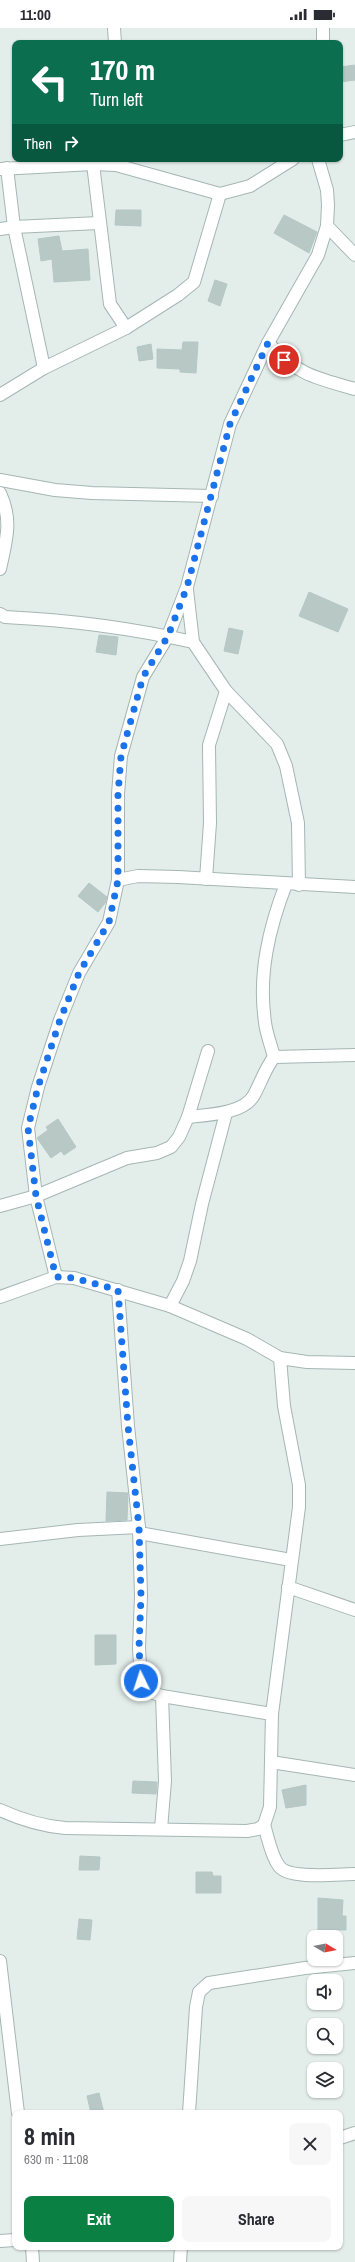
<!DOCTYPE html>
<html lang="en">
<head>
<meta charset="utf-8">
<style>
  body { margin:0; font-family:"Archivo Narrow",sans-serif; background:#f7f7f7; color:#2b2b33; height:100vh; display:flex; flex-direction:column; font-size:15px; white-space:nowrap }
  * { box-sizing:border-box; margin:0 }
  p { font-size:13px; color:#7c7c81 }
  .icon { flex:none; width:22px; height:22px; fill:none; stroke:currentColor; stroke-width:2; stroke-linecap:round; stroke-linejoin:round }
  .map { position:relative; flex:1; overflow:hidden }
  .sheet { position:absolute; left:12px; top:2082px; width:331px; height:140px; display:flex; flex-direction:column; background:#fff; border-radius:8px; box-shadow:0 1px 3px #0004 }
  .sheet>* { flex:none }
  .guide { position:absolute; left:12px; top:12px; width:331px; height:122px; border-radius:8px; box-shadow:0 1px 3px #0004; background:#0b6e4f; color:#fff; overflow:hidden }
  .needle { width:26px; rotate:100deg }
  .buttons { position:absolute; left:307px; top:1902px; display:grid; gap:8px }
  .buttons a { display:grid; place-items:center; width:36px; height:36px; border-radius:8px; background:#fff; box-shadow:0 1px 3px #0004; font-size:20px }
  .pin { position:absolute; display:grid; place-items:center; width:34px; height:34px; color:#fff; margin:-17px; border:2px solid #fff; border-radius:50%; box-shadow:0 1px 4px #0007 }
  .me { position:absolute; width:44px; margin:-22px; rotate:356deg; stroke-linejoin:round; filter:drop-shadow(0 0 3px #0008) }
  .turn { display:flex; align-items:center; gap:14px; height:84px; padding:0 12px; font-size:18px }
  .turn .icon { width:52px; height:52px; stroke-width:2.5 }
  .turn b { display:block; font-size:28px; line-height:34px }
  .then { display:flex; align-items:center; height:38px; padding:0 12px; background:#0003; gap:8px; font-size:15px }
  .round { display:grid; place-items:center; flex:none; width:42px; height:42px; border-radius:8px; background:#f7f7f7 }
  .overview { display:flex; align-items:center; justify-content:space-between; height:68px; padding:0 12px }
  h1 { font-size:24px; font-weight:700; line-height:30px }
  .primary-button { display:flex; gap:8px; margin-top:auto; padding:8px 12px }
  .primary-button a { flex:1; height:46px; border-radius:8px; background:#0b8043; color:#fff; font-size:16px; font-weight:700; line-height:46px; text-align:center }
  .primary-button a+a { background:#f7f7f7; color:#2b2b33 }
  .status { display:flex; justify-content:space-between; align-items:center; height:28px; padding:0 20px; background:#fff; direction:ltr }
  .status svg { height:11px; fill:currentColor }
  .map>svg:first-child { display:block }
</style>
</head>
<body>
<div class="status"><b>11:00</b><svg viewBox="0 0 49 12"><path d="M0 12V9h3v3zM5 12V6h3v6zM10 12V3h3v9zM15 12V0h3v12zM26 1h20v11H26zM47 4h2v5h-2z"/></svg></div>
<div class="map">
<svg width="355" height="2234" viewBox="0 0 355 2234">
  <rect width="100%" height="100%" fill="#e3eeeb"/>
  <!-- building -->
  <g fill="#b8c8c5" stroke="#b5c7c4">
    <path d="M 355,37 L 355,52 L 340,54 L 340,39 Z"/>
    <path d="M 116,182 L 141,182 L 141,198 L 115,197 Z"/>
    <path d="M 284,187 L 317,204 L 309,225 L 274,205 Z"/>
    <path d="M 59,208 L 62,223 L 88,221 L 90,252 L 54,254 L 52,231 L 41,233 L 38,211 Z"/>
    <path d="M 215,252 L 227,256 L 220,278 L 208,273 Z"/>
    <path d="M 183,314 L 198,314 L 196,345 L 180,344 L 180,341 L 157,340 L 157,321 L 182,322 Z"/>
    <path d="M 151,316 L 153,331 L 139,333 L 137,319 Z"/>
    <path d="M 309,564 L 348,581 L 338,604 L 299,588 Z"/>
    <path d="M 229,600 L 243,603 L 238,626 L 224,623 Z"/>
    <path d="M 99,607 L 118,609 L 116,627 L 96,624 Z"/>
    <path d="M 89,855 L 107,869 L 105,875 L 98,884 L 78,868 Z"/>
    <path d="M 58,1091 L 76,1119 L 64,1127 L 61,1123 L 51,1130 L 37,1110 L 48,1102 L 46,1099 Z"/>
    <path d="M 107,1464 L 128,1465 L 127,1492 L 106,1493 Z"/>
    <path d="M 95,1607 L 116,1607 L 116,1636 L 95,1637 Z"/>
    <path d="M 133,1753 L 157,1754 L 156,1766 L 132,1765 Z"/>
    <path d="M 306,1757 L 306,1777 L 286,1780 L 282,1762 Z"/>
    <path d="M 80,1828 L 100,1829 L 99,1842 L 79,1842 Z"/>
    <path d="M 196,1844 L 212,1844 L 213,1848 L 221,1848 L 221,1865 L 196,1865 Z"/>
    <path d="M 318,1870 L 343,1872 L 342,1888 L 346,1888 L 346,1902 L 318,1902 Z"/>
    <path d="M 79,1891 L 92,1892 L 90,1912 L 77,1911 Z"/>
    <path d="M 99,2065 L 104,2085 L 91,2085 L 87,2068 Z"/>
  </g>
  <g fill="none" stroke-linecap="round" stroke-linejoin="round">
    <!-- minor casing -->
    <g stroke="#a5b6b4" stroke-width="14">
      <g id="minor">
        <path d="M 114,0 L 115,15"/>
        <path d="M 323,0 L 323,15"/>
        <path d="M 340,107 L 355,104"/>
        <path d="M 93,136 L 110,276 L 126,300"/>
        <path d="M 7,140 L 14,199 L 44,340"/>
        <path d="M 0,141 L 93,136 L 116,137 L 220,166 L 250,158 L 293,131"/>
        <path d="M 327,198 L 355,227"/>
        <path d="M 0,201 L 14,199 L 99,195"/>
        <path d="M 268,315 C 296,346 315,350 355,361"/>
        <path d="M 0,367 L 44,340 L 126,300 L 178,267 L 194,254 L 220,166"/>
        <path d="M 0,452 L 55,462 L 92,465 L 212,468"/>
        <path d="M 0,465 C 13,493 6,513 0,541"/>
        <path d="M 187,562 L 193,614 L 226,663 L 277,716 L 286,738 L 298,795 L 299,857"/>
        <path d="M 0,586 L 5,589 C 69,592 131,600 193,614"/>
        <path d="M 206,851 L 210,795 L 209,717 L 226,663"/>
        <path d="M 118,852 L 138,848 L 178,849 L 355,859"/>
        <path d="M 274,1029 C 271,1017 266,1005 265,994 C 258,946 269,900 286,856"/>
        <path d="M 188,1089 C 207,1087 244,1086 254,1067 C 261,1054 265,1041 274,1029 L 355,1027"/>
        <path d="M 0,1178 L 36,1168 L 127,1130 L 157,1125 L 171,1119 L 179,1109 L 188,1089 L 208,1023"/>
        <path d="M 56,1249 L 36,1168 L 28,1100 L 38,1059 L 60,992 L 79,945 L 109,894 L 118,852 L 118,766 L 121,728 L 143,649 L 168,608 L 187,559 L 230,396 L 268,315 L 318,227 L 327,198 L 328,177 L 327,162 L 318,131"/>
        <path d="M 118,1262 L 128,1398 L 139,1499 L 141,1568 L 139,1620 L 141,1653 L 145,1662 L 162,1668 L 272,1686"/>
        <path d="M 0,1269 L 56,1249 L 74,1250 L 170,1278 L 247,1311 L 280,1330 L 307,1334 L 355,1335"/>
        <path d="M 170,1278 L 183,1253 L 190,1233 L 202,1176 L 226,1085"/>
        <path d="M 139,1505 L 291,1532"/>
        <path d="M 0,1511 L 78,1502 L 139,1499"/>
        <path d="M 288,1559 L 355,1582"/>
        <path d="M 271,1734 L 355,1747"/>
        <path d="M 0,1782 C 22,1792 41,1798 65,1800 L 247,1803 L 258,1801 L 264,1797 L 270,1779 L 272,1686 L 299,1479 L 299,1457 L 284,1378 L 280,1330"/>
        <path d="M 264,1797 C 268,1809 271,1828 279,1838 C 288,1852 339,1846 355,1846"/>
        <path d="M 161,1801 L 165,1753 L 162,1668"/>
        <path d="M 0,1933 L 18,2085"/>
        <path d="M 189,2085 L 196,1979 L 199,1964 L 209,1955 L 305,1940 L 355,1935"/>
        <path d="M 340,2110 L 355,2105"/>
        <path d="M 0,2213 L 15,2212"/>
        <path d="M 32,2219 L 33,2234"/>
        <path d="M 180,2234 L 181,2219"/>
      </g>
    </g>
    <!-- minor -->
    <use href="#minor" stroke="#fff" stroke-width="12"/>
  </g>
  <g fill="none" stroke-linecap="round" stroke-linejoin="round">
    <!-- route -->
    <path stroke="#1a73e8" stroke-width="7" stroke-dasharray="0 12.6" d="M 141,1653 L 139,1620 L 141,1568 L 139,1499 L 128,1398 L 118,1262 L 74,1250 L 56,1249 L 36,1168 L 28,1100 L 38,1059 L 60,992 L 79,945 L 109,894 L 118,852 L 118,766 L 121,728 L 143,649 L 168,608 L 187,559 L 230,396 L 268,315 L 284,332"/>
  </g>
</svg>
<div class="buttons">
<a><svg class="needle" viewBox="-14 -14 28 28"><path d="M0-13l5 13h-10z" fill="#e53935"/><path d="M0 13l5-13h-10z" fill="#7c7c81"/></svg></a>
<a><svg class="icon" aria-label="sound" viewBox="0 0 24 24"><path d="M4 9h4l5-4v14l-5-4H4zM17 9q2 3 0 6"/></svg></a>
<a><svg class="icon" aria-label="search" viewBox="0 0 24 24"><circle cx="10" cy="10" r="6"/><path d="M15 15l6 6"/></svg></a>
<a><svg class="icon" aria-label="layers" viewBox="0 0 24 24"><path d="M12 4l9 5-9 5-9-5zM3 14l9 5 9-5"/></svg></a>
</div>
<div class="pin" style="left:284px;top:332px;background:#d93025"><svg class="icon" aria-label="arrive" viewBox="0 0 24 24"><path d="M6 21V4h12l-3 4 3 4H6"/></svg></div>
<svg class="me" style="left:141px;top:1653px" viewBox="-20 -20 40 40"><circle r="17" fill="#1a73e8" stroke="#fff" stroke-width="3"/><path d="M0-11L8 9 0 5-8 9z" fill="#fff"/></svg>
<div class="guide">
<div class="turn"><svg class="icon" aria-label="left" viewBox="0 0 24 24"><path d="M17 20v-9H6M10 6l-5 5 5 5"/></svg><div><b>170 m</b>Turn left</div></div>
<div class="then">Then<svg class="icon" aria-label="right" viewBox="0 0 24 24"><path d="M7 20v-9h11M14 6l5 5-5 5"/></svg></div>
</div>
<section class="sheet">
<div class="overview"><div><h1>8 min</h1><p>630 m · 11:08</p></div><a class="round"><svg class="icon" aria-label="close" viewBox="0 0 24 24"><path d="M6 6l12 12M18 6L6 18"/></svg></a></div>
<div class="primary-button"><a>Exit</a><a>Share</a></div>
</section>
</div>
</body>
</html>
